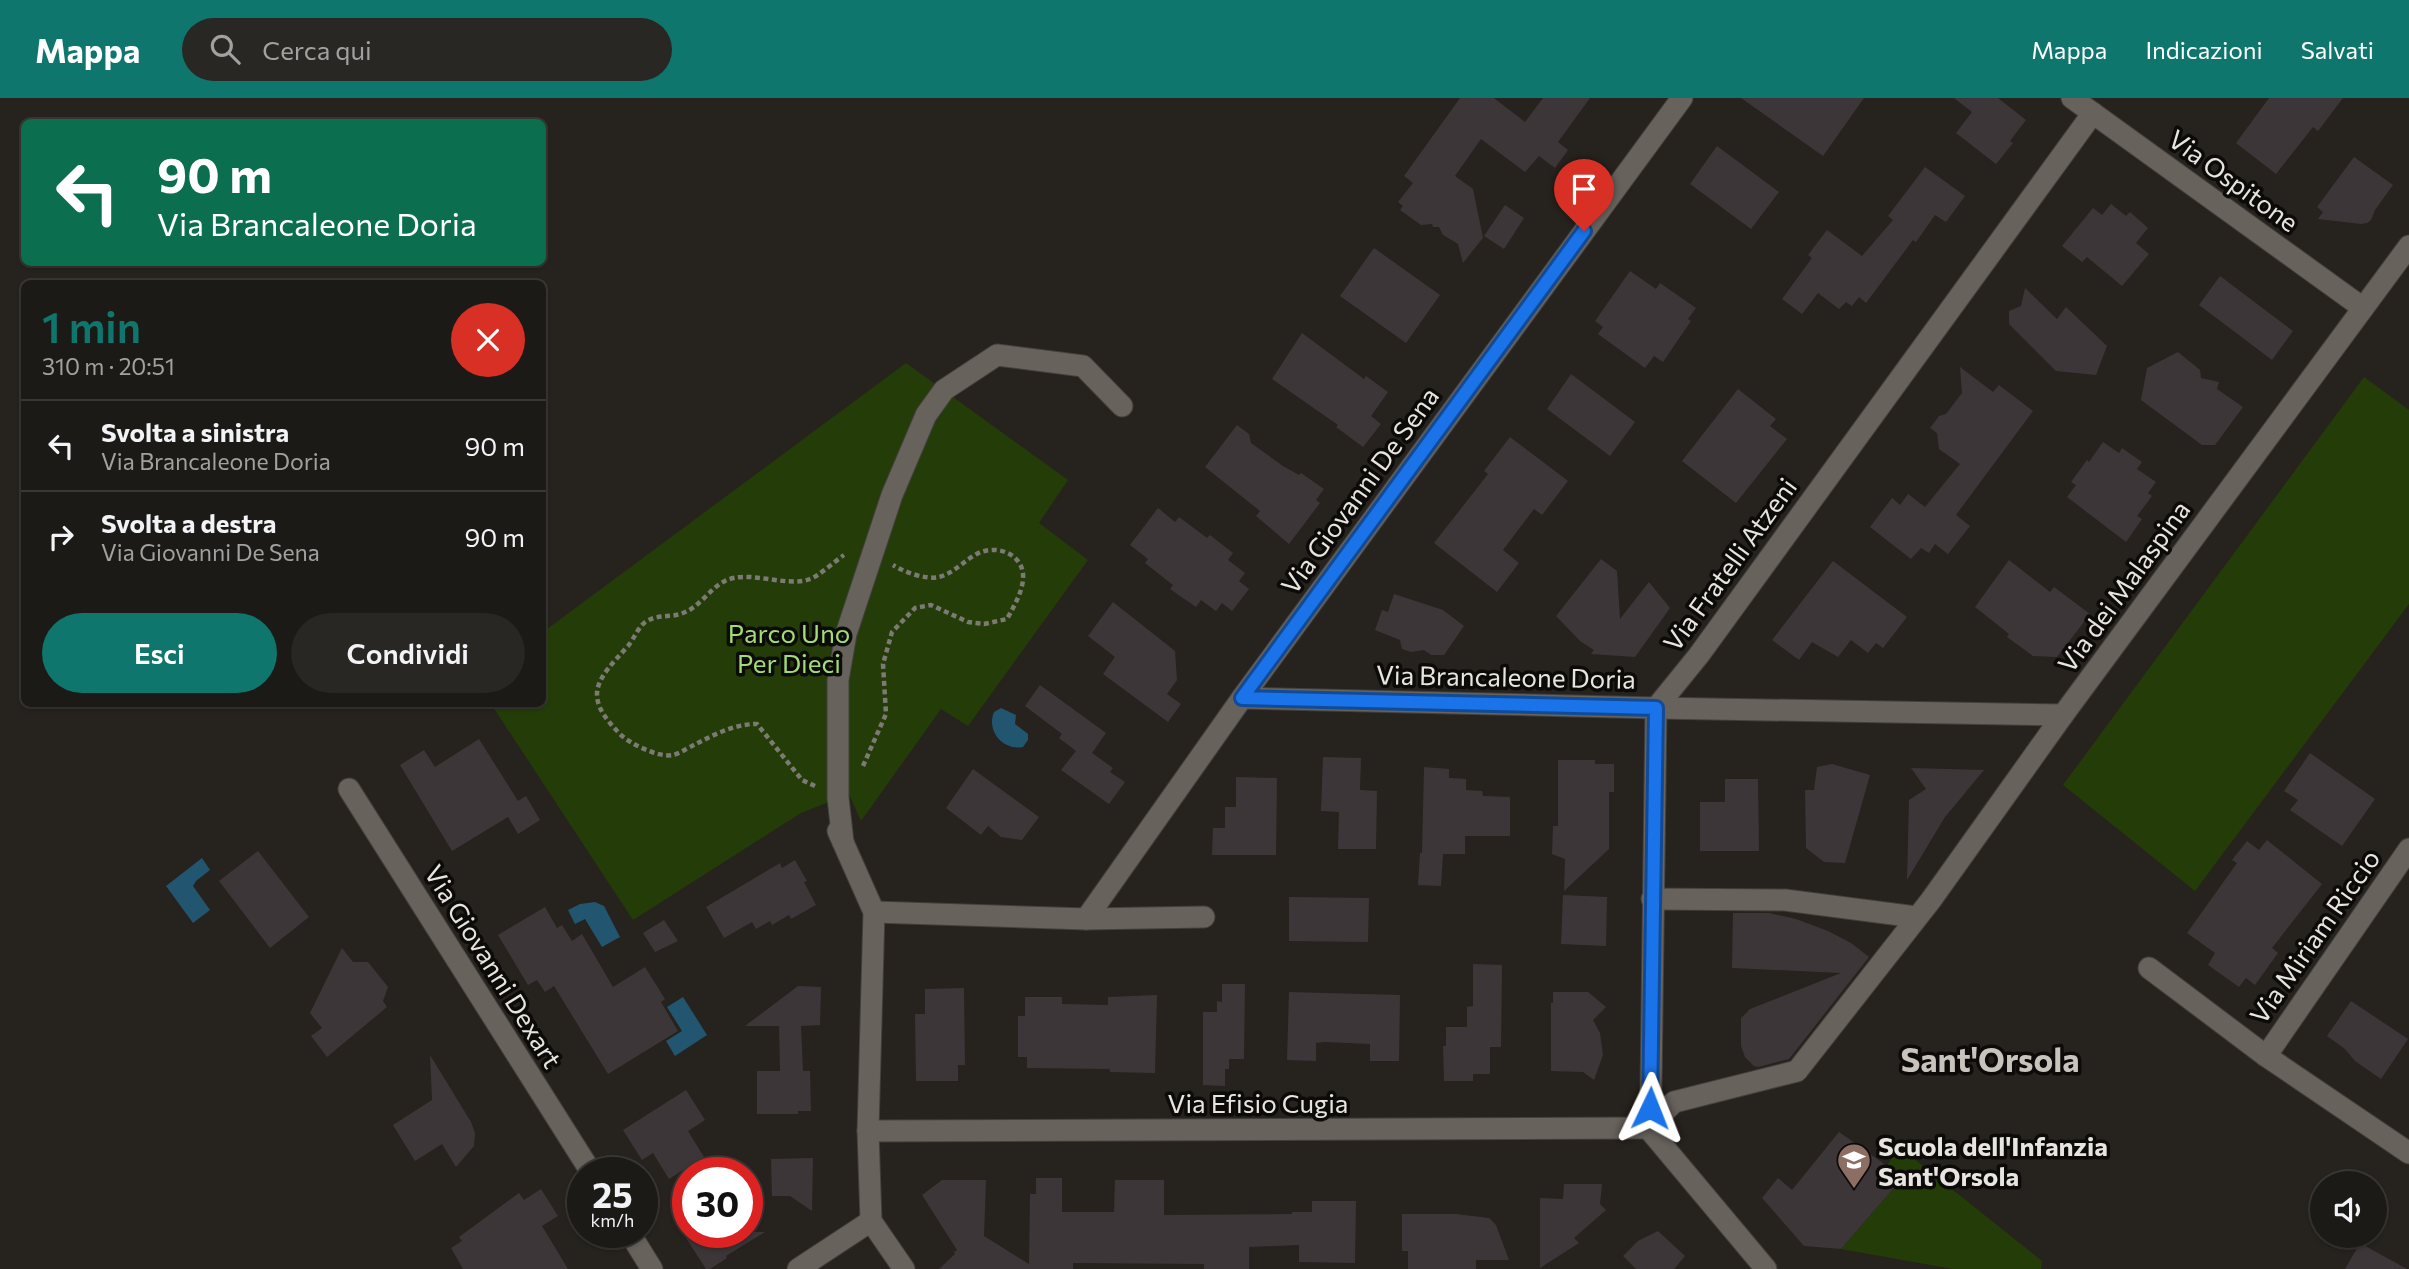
<!DOCTYPE html>
<html lang="it">
<head>
<meta charset="utf-8">
<style>
  body { margin:0; font-family:Commissioner,sans-serif; background:#292723; color:#f1f3f6; height:100vh; display:flex; flex-direction:column; font-size:26px; white-space:nowrap }
  * { box-sizing:border-box; margin:0 }
  p { font-size:23px; color:#a0a1a1 }
  .icon { flex:none; width:38px; height:38px; fill:none; stroke:currentColor; stroke-width:2; stroke-linecap:round; stroke-linejoin:round }
  .map { position:relative; flex:1; overflow:hidden }
  .drawer { position:absolute; left:21px; top:182px; width:525px; height:427px; display:flex; flex-direction:column; background:#1c1a16; border-radius:10px; box-shadow:0 2px 5px #0004,0 0 0 2px #3a3835 }
  .drawer>* { flex:none }
  .top-card { position:absolute; left:21px; top:21px; width:525px; height:147px; border-radius:10px; box-shadow:0 2px 5px #0004,0 0 0 2px #3a3835; background:#0b6e4f; color:#fff; overflow:hidden }
  .buttons { position:absolute; left:2310px; top:1073px; display:grid; gap:14px }
  .buttons a { display:grid; place-items:center; width:77px; height:77px; border-radius:50%; background:#1c1a16; box-shadow:0 2px 5px #0004,0 0 0 2px #3a3835; font-size:35px }
  .speed { position:absolute; left:567px; top:1059px; display:flex; gap:14px; font-size:35px; font-weight:700; text-align:center }
  .speed>* { display:grid; place-content:center; width:91px; height:91px; border-radius:50%; background:#1c1a16; box-shadow:0 2px 5px #0004,0 0 0 2px #3a3835; line-height:1 }
  .speed small { font-size:18px; font-weight:400 }
  .speed .limit { border:10px solid #d22; background:#fff; color:#111 }
  .pin { position:absolute; display:grid; place-items:center; width:60px; height:60px; color:#fff; margin:-72px -30px; border-radius:50% 50% 50% 0; rotate:-45deg; box-shadow:0 0 7px #0007 }
  .pin .icon { rotate:45deg }
  .me { position:absolute; width:77px; margin:-38px; rotate:2deg; stroke-linejoin:round; filter:drop-shadow(0 0 5px #0008) }
  .turn { display:flex; align-items:center; gap:24px; height:147px; padding:0 21px; font-size:32px }
  .turn .icon { width:91px; height:91px; stroke-width:2.5 }
  .turn b { display:block; font-size:49px; line-height:60px }
  .round { display:grid; place-items:center; flex:none; width:74px; height:74px; border-radius:37px; background:#292723 }
  .head { display:flex; align-items:center; justify-content:space-between; height:119px; padding:0 21px }
  h1 { font-size:42px; font-weight:600; line-height:52px; color:#0f766e }
  .cta { display:flex; gap:14px; margin-top:auto; padding:14px 21px }
  .cta a { flex:1; height:80px; border-radius:42px; background:#0f766e; color:#fff; font-size:28px; font-weight:600; line-height:80px; text-align:center }
  .cta a+a { background:#292723; color:#f1f3f6 }
  ul { padding:0; list-style:none }
  li { display:flex; align-items:center; gap:21px; height:91px; padding:0 21px; border-top:2px solid #3a3835 }
  li div { flex:1 }
  li b { display:block; font-size:26px }
  li em { font-style:normal }
  header { display:flex; align-items:center; gap:42px; box-sizing:border-box; height:98px; padding:0 35px; background:#0f766e; color:#fff }
  header strong { font-size:33px }
  nav { display:flex; gap:38px; margin-inline-start:auto; font-size:24px }
  .search { width:490px; height:63px; background:#292723; display:flex; align-items:center; gap:18px; box-sizing:border-box; padding:0 24px; border-radius:38px; color:#a0a1a1; font-size:26px }
  .map>svg:first-child { display:block }
</style>
</head>
<body>
<header>
<strong>Mappa</strong>
<div class="search"><svg class="icon" aria-label="search" viewBox="0 0 24 24"><circle cx="10" cy="10" r="6"/><path d="M15 15l6 6"/></svg>Cerca qui</div>
<nav><a>Mappa</a><a>Indicazioni</a><a>Salvati</a></nav>
</header>
<div class="map">
<svg width="2409" height="1171" viewBox="0 0 2409 1171">
  <rect width="100%" height="100%" fill="#26221d"/>
  <!-- green -->
  <g fill="#243d08">
    <path d="M 906,265 L 1068,382 L 1039,425 L 1088,462 L 968,628 L 941,611 L 861,723 L 849,696 L 801,715 L 633,822 L 491,606 L 542,606 L 543,534 Z"/>
    <path d="M 2364,279 L 2409,312 L 2409,506 L 2195,793 L 2063,687 Z"/>
    <path d="M 1899,1049 L 2042,1163 L 2041,1171 L 1953,1171 L 1841,1151 L 1897,1086 L 1883,1074 Z"/>
  </g>
  <!-- water -->
  <g fill="#22556f">
    <path d="M 1001,610 L 1016,617 L 1015,626 L 1028,636 L 1028,642 L 1023,649 C 1003,653 986,633 994,614 Z"/>
    <path d="M 202,760 L 210,772 L 196,783 L 193,788 L 210,812 L 193,825 L 166,788 Z"/>
    <path d="M 595,804 L 604,808 L 620,839 L 602,849 L 585,821 L 575,826 L 568,812 L 580,806 Z"/>
    <path d="M 683,899 L 707,937 L 675,958 L 666,943 L 682,933 L 667,909 Z"/>
  </g>
  <!-- building -->
  <g fill="#3d3639">
    <path d="M 1460,0 L 1494,0 L 1525,24 L 1543,0 L 1590,0 L 1558,44 L 1568,52 L 1555,70 L 1539,58 L 1525,74 L 1481,41 L 1455,78 L 1473,91 L 1483,140 L 1463,165 L 1458,146 L 1443,137 L 1439,129 L 1433,129 L 1432,126 L 1421,127 L 1400,112 L 1403,108 L 1398,104 L 1413,85 L 1404,78 Z"/>
    <path d="M 1741,0 L 1864,0 L 1823,58 Z"/>
    <path d="M 1954,0 L 1998,0 L 2026,22 L 2010,43 L 2013,45 L 1996,66 L 1956,35 L 1972,14 Z"/>
    <path d="M 2269,0 L 2343,0 L 2318,33 L 2313,29 L 2276,76 L 2236,45 Z"/>
    <path d="M 1717,48 L 1779,94 L 1751,131 L 1690,86 Z"/>
    <path d="M 2354,59 L 2393,87 L 2375,112 L 2371,122 L 2367,125 L 2361,126 L 2318,121 L 2323,114 L 2317,109 Z"/>
    <path d="M 1925,69 L 1965,98 L 1946,124 L 1935,117 L 1916,144 L 1913,142 L 1866,205 L 1859,199 L 1852,208 L 1846,204 L 1839,211 L 1818,195 L 1802,216 L 1782,201 L 1812,160 L 1808,157 L 1827,132 L 1862,158 L 1893,122 L 1888,118 Z"/>
    <path d="M 2111,106 L 2126,118 L 2130,114 L 2148,130 L 2136,145 L 2149,156 L 2122,188 L 2087,159 L 2082,164 L 2062,148 L 2093,110 L 2102,117 Z"/>
    <path d="M 1505,107 L 1524,120 L 1504,151 L 1484,138 Z"/>
    <path d="M 1374,150 L 1440,197 L 1406,245 L 1340,198 Z"/>
    <path d="M 1630,173 L 1656,191 L 1660,185 L 1696,210 L 1688,221 L 1691,223 L 1663,264 L 1654,258 L 1645,270 L 1598,236 L 1603,229 L 1595,223 Z"/>
    <path d="M 2220,178 L 2293,233 L 2272,262 L 2199,207 Z"/>
    <path d="M 2025,190 L 2057,221 L 2066,209 L 2107,248 L 2096,277 L 2056,273 L 2009,226 L 2009,213 L 2021,208 Z"/>
    <path d="M 1302,235 L 1364,281 L 1366,278 L 1388,294 L 1371,318 L 1381,326 L 1363,349 L 1336,329 L 1338,327 L 1272,281 Z"/>
    <path d="M 2178,254 L 2200,272 L 2201,280 L 2219,284 L 2217,291 L 2243,309 L 2215,347 L 2202,347 L 2141,302 L 2147,270 Z"/>
    <path d="M 1960,269 L 1993,294 L 1999,287 L 2033,313 L 1956,417 L 1970,428 L 1948,456 L 1935,446 L 1929,455 L 1921,450 L 1911,461 L 1870,429 L 1892,400 L 1900,407 L 1908,396 L 1925,409 L 1960,366 L 1939,351 L 1937,335 L 1930,330 L 1939,318 L 1946,316 L 1962,295 Z"/>
    <path d="M 1571,276 L 1635,324 L 1610,358 L 1547,311 Z"/>
    <path d="M 1738,291 L 1776,321 L 1770,328 L 1787,341 L 1736,405 L 1682,363 Z"/>
    <path d="M 1237,327 L 1249,336 L 1251,345 L 1283,368 L 1299,377 L 1301,375 L 1324,391 L 1316,402 L 1320,405 L 1289,446 L 1256,418 L 1260,413 L 1205,369 Z"/>
    <path d="M 1510,339 L 1568,383 L 1542,417 L 1534,411 L 1503,452 L 1519,465 L 1497,494 L 1434,445 L 1488,376 L 1484,373 Z"/>
    <path d="M 2103,344 L 2119,355 L 2122,350 L 2142,364 L 2137,371 L 2156,384 L 2148,395 L 2152,398 L 2137,418 L 2142,421 L 2126,444 L 2067,399 L 2076,387 L 2071,384 L 2087,362 L 2089,364 Z"/>
    <path d="M 1158,410 L 1175,424 L 1179,419 L 1207,440 L 1210,437 L 1233,455 L 1228,462 L 1245,475 L 1239,483 L 1249,491 L 1232,513 L 1222,505 L 1216,513 L 1201,502 L 1196,509 L 1170,491 L 1173,487 L 1145,465 L 1148,461 L 1130,447 Z"/>
    <path d="M 1601,461 L 1617,473 L 1620,521 L 1649,484 L 1670,510 L 1635,559 L 1591,556 L 1594,552 L 1580,543 L 1556,518 Z"/>
    <path d="M 2009,462 L 2050,494 L 2054,489 L 2090,516 L 2057,559 L 2033,558 L 2007,539 L 2009,536 L 1975,509 Z"/>
    <path d="M 1833,463 L 1907,519 L 1883,550 L 1876,545 L 1868,555 L 1851,542 L 1838,559 L 1812,544 L 1799,562 L 1772,542 Z"/>
    <path d="M 1394,496 L 1443,512 L 1464,528 L 1444,557 L 1431,557 L 1424,552 L 1411,554 L 1402,551 L 1400,542 L 1375,532 L 1382,512 L 1388,514 Z"/>
    <path d="M 1113,504 L 1175,553 L 1177,582 L 1167,596 L 1181,606 L 1168,624 L 1103,576 L 1115,559 L 1088,538 Z"/>
    <path d="M 1040,587 L 1106,635 L 1092,655 L 1113,670 L 1110,674 L 1125,684 L 1109,706 L 1061,672 L 1076,653 L 1059,640 L 1062,636 L 1025,608 Z"/>
    <path d="M 479,641 L 518,703 L 526,698 L 540,722 L 518,736 L 508,719 L 452,753 L 400,667 L 424,652 L 435,669 Z"/>
    <path d="M 2310,655 L 2375,701 L 2342,748 L 2290,712 L 2298,702 L 2284,693 Z"/>
    <path d="M 1323,659 L 1361,660 L 1360,692 L 1377,693 L 1376,751 L 1338,751 L 1339,714 L 1321,713 Z"/>
    <path d="M 1558,662 L 1595,662 L 1595,666 L 1614,666 L 1614,694 L 1609,694 L 1609,751 L 1564,793 L 1565,761 L 1552,756 L 1553,728 L 1558,728 Z"/>
    <path d="M 1832,666 L 1870,677 L 1845,765 L 1824,764 L 1806,750 L 1805,692 L 1814,692 L 1817,669 Z"/>
    <path d="M 1424,669 L 1449,671 L 1449,680 L 1466,681 L 1466,692 L 1482,693 L 1483,698 L 1510,699 L 1510,738 L 1465,738 L 1465,756 L 1443,756 L 1441,788 L 1418,787 L 1420,755 L 1422,755 Z"/>
    <path d="M 1911,670 L 1984,672 L 1945,719 L 1907,782 L 1909,702 L 1926,691 Z"/>
    <path d="M 973,671 L 1039,719 L 1022,742 L 1001,739 L 988,728 L 981,737 L 946,710 Z"/>
    <path d="M 1236,679 L 1277,680 L 1276,757 L 1212,757 L 1213,730 L 1225,730 L 1225,709 L 1236,709 Z"/>
    <path d="M 1725,681 L 1758,681 L 1759,753 L 1700,753 L 1700,704 L 1725,704 Z"/>
    <path d="M 2267,742 L 2322,786 L 2272,850 L 2278,855 L 2255,887 L 2246,880 L 2239,889 L 2208,867 L 2215,855 L 2187,835 L 2237,765 L 2232,762 L 2247,743 L 2259,752 Z"/>
    <path d="M 258,753 L 309,819 L 270,850 L 219,783 Z"/>
    <path d="M 795,762 L 807,783 L 804,784 L 816,807 L 791,821 L 789,817 L 772,827 L 770,823 L 756,831 L 752,824 L 724,840 L 706,809 L 780,765 L 782,770 Z"/>
    <path d="M 1563,797 L 1607,799 L 1606,848 L 1561,846 Z"/>
    <path d="M 1289,799 L 1369,800 L 1368,844 L 1289,843 Z"/>
    <path d="M 545,809 L 557,830 L 562,827 L 572,843 L 582,836 L 613,889 L 645,869 L 665,901 L 661,904 L 678,933 L 608,976 L 554,888 L 545,894 L 537,882 L 528,887 L 498,837 Z"/>
    <path d="M 1733,815 L 1769,815 L 1796,821 L 1828,833 L 1851,845 L 1869,859 L 1789,961 L 1758,969 L 1754,968 L 1745,959 L 1741,948 L 1741,920 L 1750,911 L 1841,875 L 1732,870 Z"/>
    <path d="M 664,822 L 678,843 L 655,854 L 643,835 Z"/>
    <path d="M 342,850 L 353,864 L 368,864 L 388,889 L 383,903 L 387,909 L 327,959 L 311,938 L 322,930 L 310,915 Z"/>
    <path d="M 1473,866 L 1502,867 L 1501,949 L 1490,949 L 1490,976 L 1473,976 L 1473,983 L 1444,983 L 1443,948 L 1446,948 L 1446,929 L 1467,929 L 1467,909 L 1473,908 Z"/>
    <path d="M 1222,886 L 1245,886 L 1244,961 L 1229,961 L 1229,971 L 1225,971 L 1225,988 L 1203,987 L 1203,914 L 1217,914 L 1217,903 L 1222,904 Z"/>
    <path d="M 798,888 L 821,889 L 820,927 L 801,928 L 803,973 L 810,973 L 811,1013 L 798,1013 L 798,1016 L 757,1016 L 757,973 L 780,973 L 779,928 L 745,928 Z"/>
    <path d="M 964,890 L 965,967 L 958,967 L 958,983 L 916,983 L 915,916 L 925,916 L 925,891 Z"/>
    <path d="M 1289,894 L 1400,897 L 1399,963 L 1370,963 L 1370,946 L 1324,944 L 1316,945 L 1316,963 L 1287,962 Z"/>
    <path d="M 1553,894 L 1588,894 L 1606,909 L 1593,922 L 1600,935 L 1603,957 L 1594,982 L 1583,974 L 1551,973 L 1551,905 L 1553,905 Z"/>
    <path d="M 1157,897 L 1155,975 L 1110,974 L 1110,971 L 1027,970 L 1027,959 L 1018,959 L 1018,918 L 1025,918 L 1025,899 L 1062,899 L 1062,906 L 1108,907 L 1108,899 Z"/>
    <path d="M 2351,903 L 2408,941 L 2381,981 L 2355,963 L 2345,951 L 2327,938 Z"/>
    <path d="M 430,957 L 471,1024 L 475,1035 L 474,1048 L 456,1069 L 442,1046 L 415,1063 L 393,1027 L 432,1002 Z"/>
    <path d="M 686,992 L 705,1022 L 688,1033 L 704,1059 L 669,1081 L 653,1055 L 642,1062 L 623,1032 Z"/>
    <path d="M 1839,1034 L 1887,1068 L 1883,1074 L 1897,1086 L 1841,1151 L 1804,1148 L 1762,1100 L 1778,1080 L 1792,1092 Z"/>
    <path d="M 813,1060 L 812,1113 L 790,1098 L 772,1098 L 771,1061 Z"/>
    <path d="M 1036,1080 L 1062,1080 L 1062,1114 L 1114,1114 L 1115,1082 L 1164,1082 L 1164,1117 L 1292,1116 L 1292,1114 L 1312,1114 L 1312,1103 L 1356,1103 L 1355,1165 L 1299,1164 L 1299,1147 L 1249,1149 L 1249,1171 L 1204,1171 L 1204,1166 L 1073,1165 L 1073,1171 L 939,1171 L 955,1156 L 954,1154 L 957,1152 L 922,1097 L 942,1082 L 986,1082 L 984,1138 L 1029,1166 L 1030,1096 L 1036,1096 Z"/>
    <path d="M 1564,1086 L 1602,1086 L 1600,1106 L 1606,1112 L 1574,1140 L 1579,1145 L 1540,1170 L 1540,1100 L 1563,1101 Z"/>
    <path d="M 541,1091 L 558,1118 L 542,1128 L 568,1171 L 463,1171 L 451,1150 L 462,1143 L 459,1139 L 519,1095 L 524,1102 Z"/>
    <path d="M 1402,1116 L 1456,1116 L 1489,1120 L 1496,1127 L 1509,1162 L 1476,1162 L 1476,1171 L 1408,1171 L 1408,1153 L 1402,1153 Z"/>
    <path d="M 1658,1133 L 1685,1158 L 1674,1171 L 1636,1171 L 1623,1158 L 1638,1143 Z"/>
    <path d="M 682,1134 L 765,1134 L 726,1158 L 727,1160 L 710,1171 L 706,1171 Z"/>
    <path d="M 2360,1145 L 2407,1171 L 2345,1171 Z"/>
  </g>
  <g fill="none" stroke-linecap="round" stroke-linejoin="round">
    <!-- minor casing -->
    <g stroke="#433f3b" stroke-width="23">
      <g id="minor">
        <path d="M 2072,0 L 2363,210"/>
        <path d="M 1242,600 L 1656,610 L 2063,617"/>
        <path d="M 349,691 L 591,1074"/>
        <path d="M 838,733 L 874,814 L 868,1033 L 871,1123 L 904,1171"/>
        <path d="M 843,744 L 838,700 L 838,582 L 846,536 L 892,397 L 926,317 L 944,292 L 997,257 L 1083,268 L 1122,308"/>
        <path d="M 2409,751 L 2266,958 L 2409,1055"/>
        <path d="M 1652,801 L 1785,802 L 1916,819"/>
        <path d="M 874,814 L 1086,821 L 1204,819"/>
        <path d="M 1086,821 L 1242,600 L 1682,0"/>
        <path d="M 2149,870 L 2266,958"/>
        <path d="M 1648,1030 L 1674,1004 L 1797,973 L 1931,802 L 2063,617 L 2409,148"/>
        <path d="M 1648,1030 L 1651,989 L 1656,610 L 1699,557 L 2093,15"/>
        <path d="M 1648,1030 L 1766,1171"/>
        <path d="M 868,1033 L 1648,1030"/>
        <path d="M 629,1134 L 652,1171"/>
        <path d="M 798,1171 L 871,1123"/>
      </g>
    </g>
    <!-- path -->
    <g stroke="#7d7a75" stroke-width="4.5" stroke-dasharray="5 3.5" stroke-linecap="butt">
      <path d="M 863,668 L 886,616 L 883,566 L 892,534 L 915,510 L 931,507 L 968,524 L 984,526 L 1007,521 C 1014,508 1022,495 1023,481 C 1025,458 1000,447 981,454 C 966,460 955,475 939,479 C 926,482 904,474 893,467"/>
      <path d="M 815,688 L 802,682 L 757,626 C 734,626 713,637 692,648 C 687,650 679,656 673,657 C 659,660 630,646 620,636 C 581,597 597,582 628,548 C 634,541 639,527 647,523 C 659,516 671,520 683,515 C 700,509 710,490 725,483 C 748,471 786,490 810,481 C 819,478 835,463 844,457"/>
    </g>
    <!-- minor -->
    <use href="#minor" stroke="#67625c" stroke-width="21"/>
  </g>
  <g fill="none" stroke-linecap="round" stroke-linejoin="round">
    <!-- route casing -->
    <g stroke="#114b97" stroke-width="18">
      <path id="route" d="M 1584,133 L 1242,600 L 1656,610 L 1650,1010"/>
    </g>
    <!-- route -->
    <use href="#route" stroke="#1a73e8" stroke-width="12"/>
  </g>
  <!-- icons -->
  <defs>
    <g id="school-pin" transform="scale(1.75)"><path d="M0 17L-7.5 6A9.5 9.5 0 1 1 7.5 6Z" fill="#8d6e63" stroke="#0d0b09"/><path d="M0-5L7-2L0 1L-7-2ZM-4 1L0 2.5L4 1V4Q0 6-4 4Z" fill="#fff"/></g>
  </defs>
  <g fill-rule="evenodd">
    <use href="#school-pin" x="1854" y="1062"/>
  </g>
  <g text-anchor="middle" dominant-baseline="central" stroke-width="7" stroke-linejoin="round" paint-order="stroke">
    <!-- street labels -->
    <g font-size="26" fill="#e8e5e1" stroke="#0d0b09">
      <text transform="translate(2234 82) rotate(36)">Via Ospitone</text>
      <text transform="translate(1359 392) rotate(-54)">Via Giovanni De Sena</text>
      <text transform="translate(1729 466) rotate(-54)">Via Fratelli Atzeni</text>
      <text transform="translate(2123 488) rotate(-54)">Via dei Malaspina</text>
      <text transform="translate(1506 578) rotate(1)">Via Brancaleone Doria</text>
      <text transform="translate(2314 838) rotate(-55)">Via Miriam Riccio</text>
      <text transform="translate(494 868) rotate(58)">Via Giovanni Dexart</text>
      <text x="1258" y="1004">Via Efisio Cugia</text>
    </g>
    <!-- park labels -->
    <g font-size="26" fill="#a3db75" stroke="#0d0b09">
      <text x="789" y="534">Parco Uno<tspan x="789" dy="30">Per Dieci</tspan></text>
    </g>
    <!-- poi labels -->
    <g font-size="26" font-weight="bold" fill="#e8e5e1" stroke="#0d0b09" text-anchor="start">
      <text x="1878" y="1047">Scuola dell'Infanzia<tspan x="1878" dy="30">Sant'Orsola</tspan></text>
    </g>
    <!-- district labels -->
    <g font-size="33" font-weight="bold" fill="#c9c3bd" stroke="#0d0b09">
      <text x="1990" y="960">Sant'Orsola</text>
    </g>
  </g>
</svg>
<div class="buttons">
<a><svg class="icon" aria-label="sound" viewBox="0 0 24 24"><path d="M4 9h4l5-4v14l-5-4H4zM17 9q2 3 0 6"/></svg></a>
</div>
<div class="speed"><div>25<small>km/h</small></div><div class="limit">30</div></div>
<div class="pin" style="left:1584px;top:133px;background:#d93025"><svg class="icon" aria-label="arrive" viewBox="0 0 24 24"><path d="M6 21V4h12l-3 4 3 4H6"/></svg></div>
<svg class="me" style="left:1650px;top:1010px" viewBox="-20 -20 40 40"><path d="M0-17L14 15 0 8-14 15z" fill="#1a73e8" stroke="#fff" stroke-width="4"/></svg>
<div class="top-card">
<div class="turn"><svg class="icon" aria-label="left" viewBox="0 0 24 24"><path d="M17 20v-9H6M10 6l-5 5 5 5"/></svg><div><b>90 m</b>Via Brancaleone Doria</div></div>
</div>
<section class="drawer">
<div class="head"><div><h1>1 min</h1><p>310 m · 20:51</p></div><a class="round" style="background:#d93025;color:#fff"><svg class="icon" aria-label="close" viewBox="0 0 24 24"><path d="M6 6l12 12M18 6L6 18"/></svg></a></div>
<ul>
<li><svg class="icon" aria-label="left" viewBox="0 0 24 24"><path d="M17 20v-9H6M10 6l-5 5 5 5"/></svg><div><b>Svolta a sinistra</b><p>Via Brancaleone Doria</p></div><em>90 m</em></li>
<li><svg class="icon" aria-label="right" viewBox="0 0 24 24"><path d="M7 20v-9h11M14 6l5 5-5 5"/></svg><div><b>Svolta a destra</b><p>Via Giovanni De Sena</p></div><em>90 m</em></li>
</ul>
<div class="cta"><a>Esci</a><a>Condividi</a></div>
</section>
</div>
</body>
</html>
